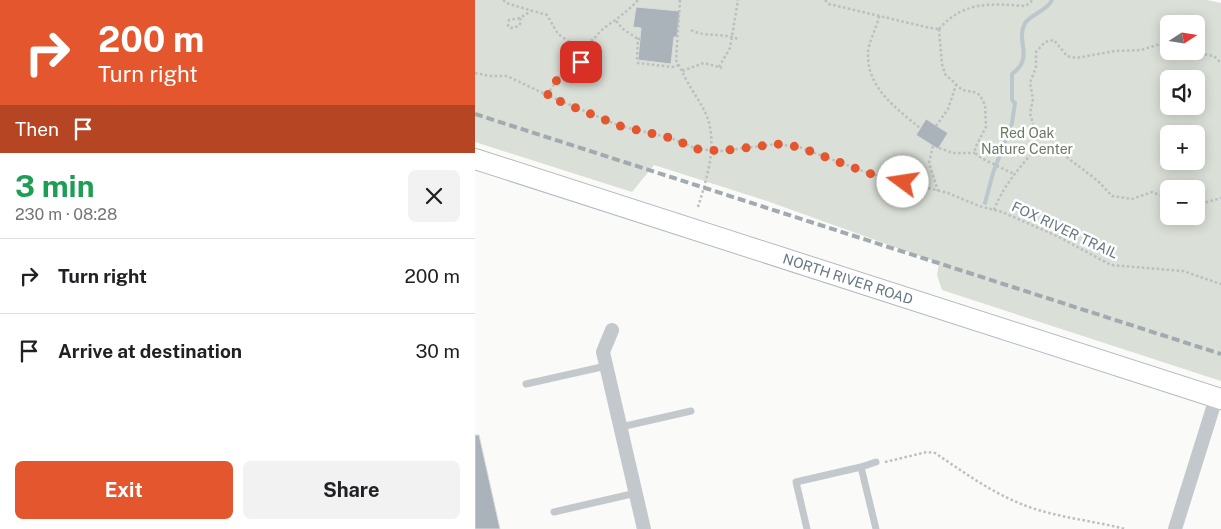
<!DOCTYPE html>
<html lang="en">
<head>
<meta charset="utf-8">
<style>
  body { margin:0; font-family:"Public Sans",sans-serif; background:#f2f2f2; color:#202124; height:100vh; display:flex; flex-direction:column; font-size:19px; white-space:nowrap }
  * { box-sizing:border-box; margin:0 }
  p { font-size:16px; color:#757577 }
  .icon { flex:none; width:28px; height:28px; fill:none; stroke:currentColor; stroke-width:2; stroke-linecap:round; stroke-linejoin:round }
  .map { position:relative; flex:1; overflow:hidden }
  .sheet { display:flex; flex-direction:column; background:#fff; width:475px }
  .sheet>* { flex:none }
  .top-card { background:#e4572e; color:#fff; overflow:hidden }
  .needle { width:32px; rotate:78deg }
  .fabs { position:absolute; left:685px; top:15px; display:grid; gap:10px }
  .fabs a { display:grid; place-items:center; width:45px; height:45px; border-radius:8px; background:#fff; box-shadow:0 2px 12px #0003; font-size:25px }
  .pin { position:absolute; display:grid; place-items:center; width:42px; height:42px; color:#fff; margin:-21px; border-radius:10px; box-shadow:0 2px 8px #0006 }
  .me { position:absolute; width:55px; margin:-28px; rotate:284deg; stroke-linejoin:round; filter:drop-shadow(0 0 4px #0008) }
  .turn { display:flex; align-items:center; gap:18px; height:105px; padding:0 15px; font-size:22px }
  .turn .icon { width:65px; height:65px; stroke-width:2.5 }
  .turn b { display:block; font-size:35px; line-height:42px }
  .then { display:flex; align-items:center; height:48px; padding:0 15px; background:#0003; gap:10px; font-size:19px }
  .round { display:grid; place-items:center; flex:none; width:52px; height:52px; border-radius:8px; background:#f2f2f2 }
  .headline { display:flex; align-items:center; justify-content:space-between; height:85px; padding:0 15px }
  h1 { font-size:30px; font-weight:700; line-height:38px; color:#1e9e55 }
  .action { display:flex; gap:10px; margin-top:auto; padding:10px 15px }
  .action a { flex:1; height:58px; border-radius:8px; background:#e4572e; color:#fff; font-size:20px; font-weight:700; line-height:58px; text-align:center }
  .action a+a { background:#f2f2f2; color:#202124 }
  ul { padding:0; list-style:none }
  li { display:flex; align-items:center; gap:15px; height:75px; padding:0 15px; border-top:1px solid #e0e0e0 }
  li div { flex:1 }
  li b { display:block; font-size:19px }
  li em { font-style:normal }
  main { display:flex; flex:1; min-height:0 }
  .map>svg:first-child { display:block }
</style>
</head>
<body>
<main>
<section class="sheet">
<div class="top-card">
<div class="turn"><svg class="icon" aria-label="right" viewBox="0 0 24 24"><path d="M7 20v-9h11M14 6l5 5-5 5"/></svg><div><b>200 m</b>Turn right</div></div>
<div class="then">Then<svg class="icon" aria-label="arrive" viewBox="0 0 24 24"><path d="M6 21V4h12l-3 4 3 4H6"/></svg></div>
</div>
<div class="headline"><div><h1>3 min</h1><p>230 m · 08:28</p></div><a class="round"><svg class="icon" aria-label="close" viewBox="0 0 24 24"><path d="M6 6l12 12M18 6L6 18"/></svg></a></div>
<ul>
<li><svg class="icon" aria-label="right" viewBox="0 0 24 24"><path d="M7 20v-9h11M14 6l5 5-5 5"/></svg><div><b>Turn right</b></div><em>200 m</em></li>
<li><svg class="icon" aria-label="arrive" viewBox="0 0 24 24"><path d="M6 21V4h12l-3 4 3 4H6"/></svg><div><b>Arrive at destination</b></div><em>30 m</em></li>
</ul>
<div class="action"><a>Exit</a><a>Share</a></div>
</section>
<div class="map">
<svg width="746" height="529" viewBox="0 0 746 529">
  <rect width="100%" height="100%" fill="#fafaf8"/>
  <!-- green -->
  <path fill="#dadfd7" fill-rule="evenodd" d="M 0,0 L 732,0 L 746,3 L 746,381 L 467,290 L 462,275 L 464,263 L 292,201 L 179,165 L 157,192 L 0,142 ZM 694,24 L 721,24 L 721,51 L 694,51 ZM 694,79 L 721,79 L 721,106 L 694,106 ZM 694,134 L 721,134 L 721,161 L 694,161 ZM 694,189 L 721,189 L 721,216 L 694,216 Z"/>
  <g fill="none" stroke-linecap="round" stroke-linejoin="round">
    <!-- stream -->
    <path stroke="#bbc7cb" stroke-width="4" d="M 510,203 L 518,173 L 537,123 L 540,103 L 537,100 L 537,74 C 560,57 540,42 550,23 C 556,14 572,11 577,0"/>
  </g>
  <!-- building -->
  <g fill="#aab3b9" stroke="#dcdcda">
    <path d="M 161,7 L 205,11 L 202,37 L 199,37 L 196,64 L 163,60 L 166,28 L 158,27 Z"/>
    <path d="M 451,119 L 473,133 L 463,149 L 441,135 Z"/>
    <path d="M 0,435 L 4,435 L 25,529 L 0,529 Z"/>
  </g>
  <g fill="none" stroke-linecap="round" stroke-linejoin="round">
    <!-- secondary casing -->
    <g stroke="#b3babf" stroke-width="22">
      <path id="secondary" d="M 0,159 L 746,399"/>
    </g>
    <!-- path -->
    <g stroke="#bbbfc2" stroke-width="2.5" stroke-dasharray="2.5 2.5" stroke-linecap="butt">
      <path d="M 28,0 L 34,4 L 72,15 L 83,34 L 98,44 C 123,44 116,37 132,26 C 143,18 153,11 163,0"/>
      <path d="M 205,0 L 201,60 L 207,71"/>
      <path d="M 350,0 L 354,4 L 455,28 L 464,29"/>
      <path d="M 404,16 C 402,28 393,42 393,54 C 392,88 422,109 445,128"/>
      <path d="M 45,18 L 46,22 L 44,26 L 36,28 L 33,26 L 34,20 L 45,18 L 56,11"/>
      <path d="M 141,21 L 148,29 L 163,39"/>
      <path d="M 464,29 L 467,64 L 470,74 L 487,90 L 499,92 L 505,95 L 510,105 L 511,127 L 500,148 L 500,153 L 508,159 L 539,174"/>
      <path d="M 464,29 C 489,0 517,4 551,6 L 558,0"/>
      <path d="M 216,30 C 232,38 245,32 263,39"/>
      <path d="M 165,39 L 163,39 L 162,58 L 163,63 L 197,67 L 205,65"/>
      <path d="M 98,44 L 100,65"/>
      <path d="M 710,51 L 739,56 L 746,63"/>
      <path d="M 244,67 L 255,48 L 263,0"/>
      <path d="M 0,73 L 14,76 L 32,76 L 72,95 L 145,126 L 196,138 L 222,149 L 246,151 L 302,144 L 324,147 L 393,173 L 473,193 L 504,206 L 527,212 L 582,236 L 636,265 L 708,271 L 746,284"/>
      <path d="M 72,95 L 88,71 L 106,62"/>
      <path d="M 461,126 L 473,109 L 481,85"/>
      <path d="M 564,145 L 555,113 L 558,99 L 555,83 L 561,67 L 561,52 L 570,42 L 579,40 L 592,56 L 601,58 L 640,51 L 666,50 L 682,45 L 694,45"/>
      <path d="M 564,145 L 589,155 L 623,181 L 637,196 L 657,199 L 677,192 L 694,199"/>
      <path d="M 458,146 L 454,163 L 463,191"/>
      <path d="M 464,148 L 478,153 L 500,153"/>
      <path d="M 721,205 L 746,198"/>
      <path d="M 223,207 C 232,178 244,141 230,112 C 223,98 213,85 207,71 L 229,63 L 247,68"/>
      <path d="M 519,210 C 529,184 546,166 564,145"/>
      <path d="M 410,462 L 452,452 L 460,453 C 490,473 521,496 557,508 C 587,518 619,521 650,529"/>
    </g>
    <!-- lane -->
    <g stroke="#c3c8cc" stroke-width="7">
      <path d="M 51,384 L 131,366"/>
      <path d="M 146,427 L 216,411"/>
      <path d="M 386,467 L 401,462"/>
      <path d="M 79,512 L 161,493"/>
      <path d="M 332,529 L 321,482 L 386,467 L 401,529"/>
    </g>
    <!-- street -->
    <g stroke="#c3c8cc" stroke-width="14">
      <path d="M 137,330 L 128,352 L 169,529"/>
      <path d="M 700,529 L 741,398"/>
    </g>
    <!-- secondary -->
    <use href="#secondary" stroke="#fff" stroke-width="20"/>
    <!-- rail -->
    <path stroke="#a2aab0" stroke-width="4" stroke-dasharray="8 4" stroke-linecap="butt" d="M 0,114 L 746,354"/>
  </g>
  <g fill="none" stroke-linecap="round" stroke-linejoin="round">
    <!-- route -->
    <path stroke="#e4572e" stroke-width="9" stroke-dasharray="0 16.2" d="M 106,62 L 88,70 L 72,96 L 145,126 L 196,138 L 222,149 L 246,151 L 302,144 L 324,147 L 393,173 L 428,182"/>
  </g>
  <g text-anchor="middle" dominant-baseline="central" stroke-width="5" stroke-linejoin="round" paint-order="stroke">
    <!-- park labels -->
    <g font-size="14" fill="#687a64" stroke="#fff">
      <text x="552" y="133">Red Oak<tspan x="552" dy="16">Nature Center</tspan></text>
    </g>
    <!-- street labels -->
    <g font-size="14" fill="#657683" stroke="#fff">
      <text transform="translate(590 230) rotate(25)">FOX RIVER TRAIL</text>
      <text transform="translate(373 279) rotate(18)">NORTH RIVER ROAD</text>
    </g>
  </g>
</svg>
<div class="fabs">
<a><svg class="needle" viewBox="-14 -14 28 28"><path d="M0-13l5 13h-10z" fill="#e53935"/><path d="M0 13l5-13h-10z" fill="#757577"/></svg></a>
<a><svg class="icon" aria-label="sound" viewBox="0 0 24 24"><path d="M4 9h4l5-4v14l-5-4H4zM17 9q2 3 0 6"/></svg></a>
<a>+</a>
<a>−</a>
</div>
<div class="pin" style="left:106px;top:62px;background:#d93025"><svg class="icon" aria-label="arrive" viewBox="0 0 24 24"><path d="M6 21V4h12l-3 4 3 4H6"/></svg></div>
<svg class="me" style="left:428px;top:182px" viewBox="-20 -20 40 40"><circle r="19" fill="#fff"/><path d="M0-13L10 11 0 6-10 11z" fill="#e4572e"/></svg>
</div>
</main>
</body>
</html>
